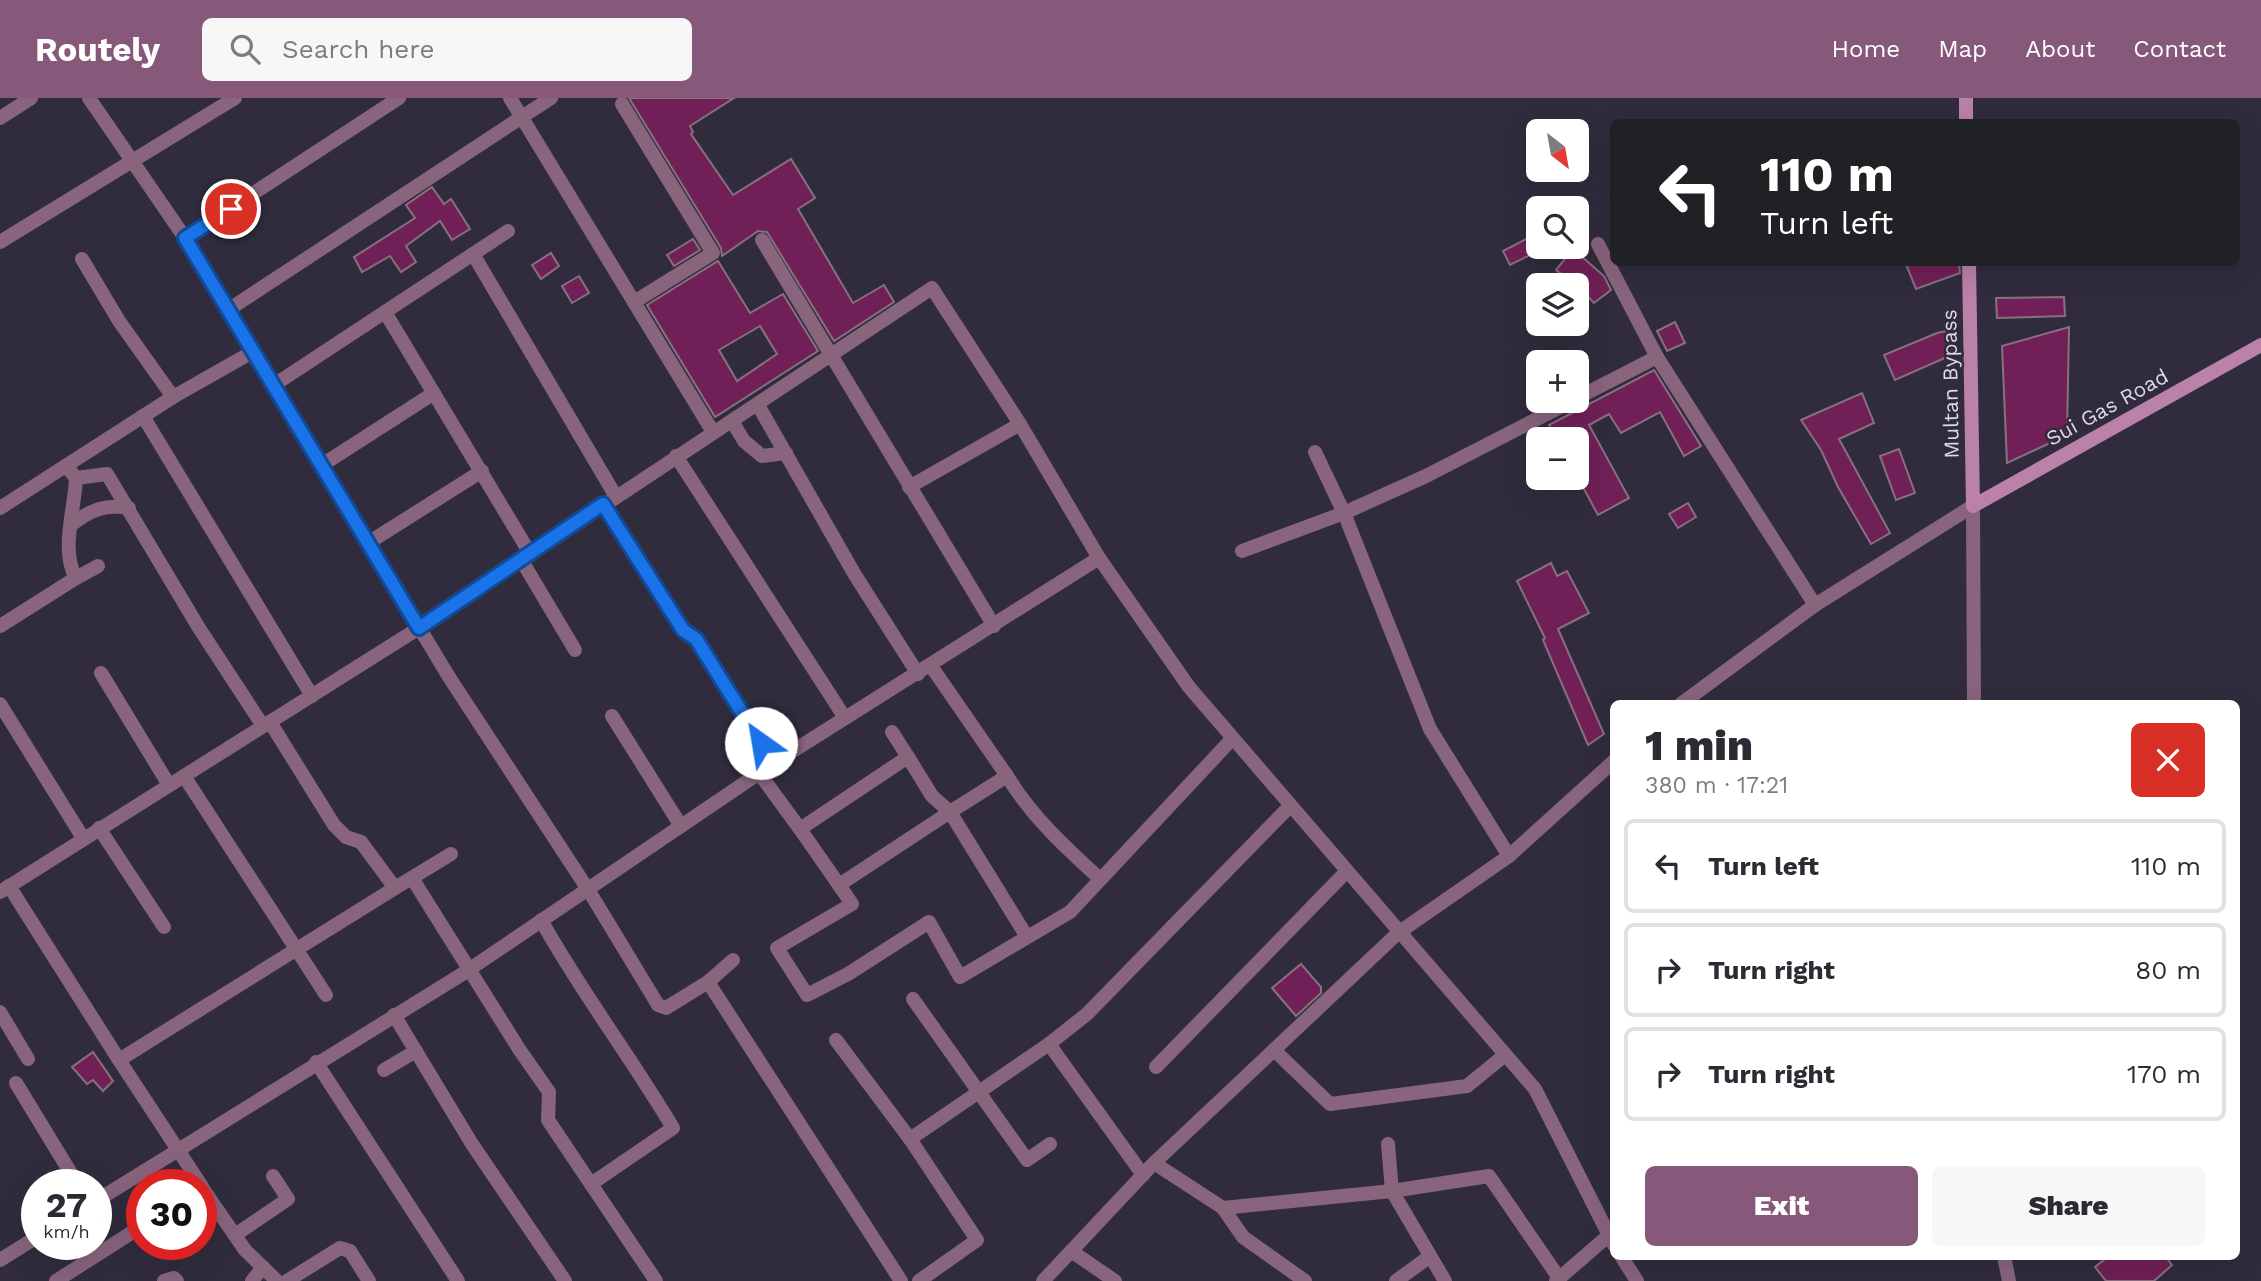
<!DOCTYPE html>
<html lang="en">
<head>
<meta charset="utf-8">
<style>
  body { margin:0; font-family:"Work Sans",sans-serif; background:#f7f7f7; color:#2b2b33; height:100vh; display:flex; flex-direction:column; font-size:26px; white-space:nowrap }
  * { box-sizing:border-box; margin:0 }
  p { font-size:23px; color:#7c7c81 }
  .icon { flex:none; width:38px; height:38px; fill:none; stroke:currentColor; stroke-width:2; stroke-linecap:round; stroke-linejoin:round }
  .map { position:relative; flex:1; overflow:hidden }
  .drawer { position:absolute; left:1610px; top:602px; width:630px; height:560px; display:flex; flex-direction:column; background:#fff; border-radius:10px; box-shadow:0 7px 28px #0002 }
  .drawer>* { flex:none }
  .hud { position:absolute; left:1610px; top:21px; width:630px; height:147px; border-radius:10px; box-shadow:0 7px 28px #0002; background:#202124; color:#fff; overflow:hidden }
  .needle { width:46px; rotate:149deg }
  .fabs { position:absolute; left:1526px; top:21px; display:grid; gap:14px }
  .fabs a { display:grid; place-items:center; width:63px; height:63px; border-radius:10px; background:#fff; box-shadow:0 7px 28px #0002; font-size:35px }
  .speed { position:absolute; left:21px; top:1071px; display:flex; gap:14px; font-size:35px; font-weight:700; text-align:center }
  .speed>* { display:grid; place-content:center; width:91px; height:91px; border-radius:50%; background:#fff; box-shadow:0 7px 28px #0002; line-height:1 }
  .speed small { font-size:18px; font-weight:400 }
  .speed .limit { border:10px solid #d22; background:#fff; color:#111 }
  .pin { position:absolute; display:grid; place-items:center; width:60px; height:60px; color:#fff; margin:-30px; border:4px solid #fff; border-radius:50%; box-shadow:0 2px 7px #0007 }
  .me { position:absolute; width:77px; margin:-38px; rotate:328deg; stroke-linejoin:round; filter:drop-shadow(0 0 5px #0008) }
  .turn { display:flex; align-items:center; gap:24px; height:147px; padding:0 35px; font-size:32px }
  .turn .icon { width:91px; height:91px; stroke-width:2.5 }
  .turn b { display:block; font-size:49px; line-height:60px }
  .round { display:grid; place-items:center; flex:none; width:74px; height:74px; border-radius:10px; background:#f7f7f7 }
  .headline { display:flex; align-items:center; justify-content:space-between; height:119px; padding:0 35px }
  h1 { font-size:42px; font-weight:800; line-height:52px }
  .primary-button { display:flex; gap:14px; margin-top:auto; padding:14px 35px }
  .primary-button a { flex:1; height:80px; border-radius:10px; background:#86587a; color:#fff; font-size:28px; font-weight:800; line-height:80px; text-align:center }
  .primary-button a+a { background:#f7f7f7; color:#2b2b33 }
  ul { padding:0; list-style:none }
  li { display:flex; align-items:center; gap:21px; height:94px; margin:0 14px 10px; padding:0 21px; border:4px solid #e1e1e2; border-radius:10px }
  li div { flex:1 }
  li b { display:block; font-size:26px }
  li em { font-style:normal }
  header { display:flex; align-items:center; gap:42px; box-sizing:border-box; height:98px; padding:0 35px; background:#86587a; color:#fff }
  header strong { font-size:33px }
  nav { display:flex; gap:38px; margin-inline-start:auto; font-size:24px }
  .search { width:490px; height:63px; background:#f7f7f7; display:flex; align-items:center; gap:18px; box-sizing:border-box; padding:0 24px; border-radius:10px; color:#7c7c81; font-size:26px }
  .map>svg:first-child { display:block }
</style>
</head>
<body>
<header>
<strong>Routely</strong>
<div class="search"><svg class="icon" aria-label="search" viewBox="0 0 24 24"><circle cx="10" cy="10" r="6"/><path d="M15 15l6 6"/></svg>Search here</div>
<nav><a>Home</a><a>Map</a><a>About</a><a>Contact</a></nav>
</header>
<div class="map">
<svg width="2261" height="1183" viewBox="0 0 2261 1183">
  <rect width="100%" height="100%" fill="#312c3d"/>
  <!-- building -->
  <g fill="#702057" stroke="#86717d" stroke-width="2" fill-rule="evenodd">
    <path d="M 629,0 L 734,0 L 690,28 L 693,34 L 691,36 L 733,97 L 791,61 L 815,100 L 798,111 L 853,205 L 884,187 L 894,204 L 834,243 L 767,134 L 758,133 L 722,158 L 721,150 Z"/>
    <path d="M 432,89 L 444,106 L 451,101 L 470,131 L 452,142 L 440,123 L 406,148 L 416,164 L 401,174 L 390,158 L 362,174 L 354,159 L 415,120 L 406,107 Z"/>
    <path d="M 1538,135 L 1538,153 L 1510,167 L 1503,153 Z"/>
    <path d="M 693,141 L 700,152 L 674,168 L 667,157 Z"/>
    <path d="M 1573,151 L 1604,178 L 1611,192 L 1594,205 L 1577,187 L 1556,172 Z"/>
    <path d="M 551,155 L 559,168 L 541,181 L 532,167 Z"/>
    <path d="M 718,163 L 750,215 L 783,196 L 818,253 L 715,319 L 647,207 ZM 760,228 L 777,256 L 737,283 L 719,252 Z"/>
    <path d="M 1905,164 L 1959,164 L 1960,175 L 1916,191 Z"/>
    <path d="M 579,178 L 589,195 L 572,205 L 562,188 Z"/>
    <path d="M 2064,199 L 2065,218 L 1997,220 L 1996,200 Z"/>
    <path d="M 1675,224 L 1685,245 L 1667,253 L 1657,233 Z"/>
    <path d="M 2069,229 L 2067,337 L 2007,365 L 2002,248 Z"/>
    <path d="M 1956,231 L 1956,255 L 1895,282 L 1884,257 L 1937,235 Z"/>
    <path d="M 1654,272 L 1701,348 L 1684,358 L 1660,314 L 1621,335 L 1609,316 L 1589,327 L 1629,400 L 1598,417 L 1577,378 L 1577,341 L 1557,341 L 1549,327 Z"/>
    <path d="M 1862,295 L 1874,325 L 1839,341 L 1890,435 L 1871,446 L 1838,389 L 1821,352 L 1801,322 Z"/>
    <path d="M 1899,351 L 1915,395 L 1896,402 L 1880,358 Z"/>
    <path d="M 1688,405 L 1696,419 L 1678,430 L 1669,416 Z"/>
    <path d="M 1551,465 L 1557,478 L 1567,473 L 1589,515 L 1558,531 L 1604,636 L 1588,647 L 1543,542 L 1545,540 L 1517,483 Z"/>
    <path d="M 1301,866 L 1321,889 L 1321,895 L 1296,918 L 1272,890 Z"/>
    <path d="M 93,954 L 113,983 L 103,993 L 93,982 L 87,986 L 72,969 Z"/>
    <path d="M 2109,1158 L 2165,1158 L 2172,1167 L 2154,1183 L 2106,1183 L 2095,1169 Z"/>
  </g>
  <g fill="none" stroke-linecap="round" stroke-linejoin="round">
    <!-- minor -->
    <g stroke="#88647d" stroke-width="14">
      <path d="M 89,0 L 185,140 L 449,579 L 589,793 L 658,907 L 666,910 L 708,884 L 733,862"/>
      <path d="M 510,0 L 713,334"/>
      <path d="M 622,6 L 713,155 L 634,204"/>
      <path d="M 0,20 L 31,0"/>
      <path d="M 185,140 L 399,0"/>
      <path d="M 762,142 L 994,528"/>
      <path d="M 0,144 L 235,0"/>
      <path d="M 1598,146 L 1657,259 L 1815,507"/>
      <path d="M 473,156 L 615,397"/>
      <path d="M 82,161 L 119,223 L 173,299"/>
      <path d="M 228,212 L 551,0"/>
      <path d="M 385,214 L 531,457"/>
      <path d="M 274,287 L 508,133"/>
      <path d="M 1577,300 L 1657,259"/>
      <path d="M 758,307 L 855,477 L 918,576"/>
      <path d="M 143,318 L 312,598"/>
      <path d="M 732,323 L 744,343 L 762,358 L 786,355"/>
      <path d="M 1315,354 L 1344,415 L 1430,631 L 1509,758"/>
      <path d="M 676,358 L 845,620"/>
      <path d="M 322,367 L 434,295"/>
      <path d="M 66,368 L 76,380 L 107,376 L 199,530 L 263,628"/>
      <path d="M 76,380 C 75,410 60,453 76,480 L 98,468"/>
      <path d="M 909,389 L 1020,326"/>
      <path d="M 603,406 L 683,532 L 696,541 L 774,665"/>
      <path d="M 0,410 L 173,299 L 254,253"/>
      <path d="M 71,427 C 90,412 105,406 129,410"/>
      <path d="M 368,445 L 482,373"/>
      <path d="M 1242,453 L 1344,415 L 1426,378 L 1572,303"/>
      <path d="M 522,463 L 575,552"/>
      <path d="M 0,528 L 76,480"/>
      <path d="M 101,575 L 169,687"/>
      <path d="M 0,606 L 83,740"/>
      <path d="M 612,618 L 681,728"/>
      <path d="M 270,624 L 334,727 L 346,739 L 361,744 L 395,790 L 451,756"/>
      <path d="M 908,659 L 932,698 L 950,714 L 1007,678 L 931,568"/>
      <path d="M 759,675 L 800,731"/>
      <path d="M 184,678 L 326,897"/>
      <path d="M 1007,678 C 1033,720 1065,749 1100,781"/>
      <path d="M 99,730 L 164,829"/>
      <path d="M 412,780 L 519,951 L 549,994 L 548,1022 L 656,1183"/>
      <path d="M 839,787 L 800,731 L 908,659 L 892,634"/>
      <path d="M 9,788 L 119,962"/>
      <path d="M 0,794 L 419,530 L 932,190 L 1020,326 L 1099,460 L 1189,589 L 1535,991 L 1614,1147"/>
      <path d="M 541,822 C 581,894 631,959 673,1030 L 591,1086"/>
      <path d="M 1027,839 L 950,714 L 839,787 L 852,806 L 777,850 L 807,897 L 848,876 L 929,824 L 960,879 L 1070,814 L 1232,641"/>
      <path d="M 708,884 L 901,1183"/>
      <path d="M 913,901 L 1027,1062 L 1050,1046"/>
      <path d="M 0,914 L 28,961"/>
      <path d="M 394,917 L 472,1046 L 565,1183"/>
      <path d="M 836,942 L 910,1041"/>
      <path d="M 1274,952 L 1330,1006 L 1467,988 L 1505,957"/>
      <path d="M 316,964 L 458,1183"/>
      <path d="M 1156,969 L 1346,774"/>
      <path d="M 384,972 L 416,953"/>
      <path d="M 16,985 L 78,1087"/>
      <path d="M 1388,1046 L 1392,1093 L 1445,1183"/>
      <path d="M 1154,1065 L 1223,1110 L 1243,1139 L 1305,1183"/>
      <path d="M 1143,1077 L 1049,946 L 1087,916 L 1289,709"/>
      <path d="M 201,1087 L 119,962 L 395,790"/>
      <path d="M 201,1088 L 245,1152 L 277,1183"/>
      <path d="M 96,1103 L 464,875 L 774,665 L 1099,460"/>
      <path d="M 1223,1110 L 1392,1093 L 1489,1078 L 1559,1180"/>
      <path d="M 235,1137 L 288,1101 L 273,1078"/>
      <path d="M 1071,1153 L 1115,1183"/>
      <path d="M 1621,1158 L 1637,1183"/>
      <path d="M 0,1162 L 37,1139"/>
      <path d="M 56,1183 L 142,1128"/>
      <path d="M 164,1183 L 174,1180 L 177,1183"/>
      <path d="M 252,1183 L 263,1169"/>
      <path d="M 287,1183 L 340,1150 L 350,1153 L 369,1183"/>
      <path d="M 919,1183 L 977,1142 L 910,1041 L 1049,946"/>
      <path d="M 1396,1183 L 1429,1159"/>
      <path d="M 1556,1183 L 1608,1138"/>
    </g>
    <!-- tertiary -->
    <g stroke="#88647d" stroke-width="14">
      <path d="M 1973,408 L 1974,606"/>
      <path d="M 1681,606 L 1815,507 L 1973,408"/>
      <path d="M 2004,1158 L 2009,1183"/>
      <path d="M 1043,1183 L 1154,1065 L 1398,835 L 1509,758 L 1614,663"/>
    </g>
    <!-- secondary -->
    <g stroke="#ba81a9" stroke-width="14">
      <path d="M 1966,0 L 1966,24"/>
      <path d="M 1969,164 L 1973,408 L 2261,247"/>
    </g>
  </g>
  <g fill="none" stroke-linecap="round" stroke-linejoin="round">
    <!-- route casing -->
    <g stroke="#114b97" stroke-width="18">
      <path id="route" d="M 231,111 L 185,140 L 419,530 L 603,406 L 683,532 L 696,541 L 761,645"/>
    </g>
    <!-- route -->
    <use href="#route" stroke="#1a73e8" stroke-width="12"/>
  </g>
  <g text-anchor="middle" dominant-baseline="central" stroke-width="5" stroke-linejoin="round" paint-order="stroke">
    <!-- street labels -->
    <g font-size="21" fill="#dcd9e5" stroke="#312c3d">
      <text transform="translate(1950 286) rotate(-91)">Multan Bypass</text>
      <text transform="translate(2107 309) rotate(-29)">Sui Gas Road</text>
    </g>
  </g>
</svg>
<div class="fabs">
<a><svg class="needle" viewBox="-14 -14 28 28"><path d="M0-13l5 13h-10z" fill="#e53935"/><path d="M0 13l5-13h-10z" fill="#7c7c81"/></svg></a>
<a><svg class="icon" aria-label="search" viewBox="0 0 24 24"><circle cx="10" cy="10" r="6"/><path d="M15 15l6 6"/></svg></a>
<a><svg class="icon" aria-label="layers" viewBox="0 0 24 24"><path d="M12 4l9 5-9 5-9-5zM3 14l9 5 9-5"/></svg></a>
<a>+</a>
<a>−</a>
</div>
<div class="speed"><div>27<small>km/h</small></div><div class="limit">30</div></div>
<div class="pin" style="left:231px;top:111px;background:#d93025"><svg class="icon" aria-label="arrive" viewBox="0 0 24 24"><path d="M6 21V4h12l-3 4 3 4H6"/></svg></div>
<svg class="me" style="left:761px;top:645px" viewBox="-20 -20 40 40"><circle r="19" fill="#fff"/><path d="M0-13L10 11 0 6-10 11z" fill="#1a73e8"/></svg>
<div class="hud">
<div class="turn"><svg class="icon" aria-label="left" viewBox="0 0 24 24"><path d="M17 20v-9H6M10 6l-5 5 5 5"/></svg><div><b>110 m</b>Turn left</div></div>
</div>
<section class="drawer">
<div class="headline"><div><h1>1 min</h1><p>380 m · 17:21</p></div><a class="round" style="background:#d93025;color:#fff"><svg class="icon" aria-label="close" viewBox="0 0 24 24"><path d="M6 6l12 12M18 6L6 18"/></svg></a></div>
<ul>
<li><svg class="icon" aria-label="left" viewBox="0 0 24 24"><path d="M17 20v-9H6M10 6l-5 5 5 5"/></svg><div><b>Turn left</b></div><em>110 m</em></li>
<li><svg class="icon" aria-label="right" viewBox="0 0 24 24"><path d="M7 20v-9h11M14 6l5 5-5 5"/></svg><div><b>Turn right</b></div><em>80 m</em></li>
<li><svg class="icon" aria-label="right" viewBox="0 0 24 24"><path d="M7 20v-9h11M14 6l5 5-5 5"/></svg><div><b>Turn right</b></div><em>170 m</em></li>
</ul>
<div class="primary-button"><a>Exit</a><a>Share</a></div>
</section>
</div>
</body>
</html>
